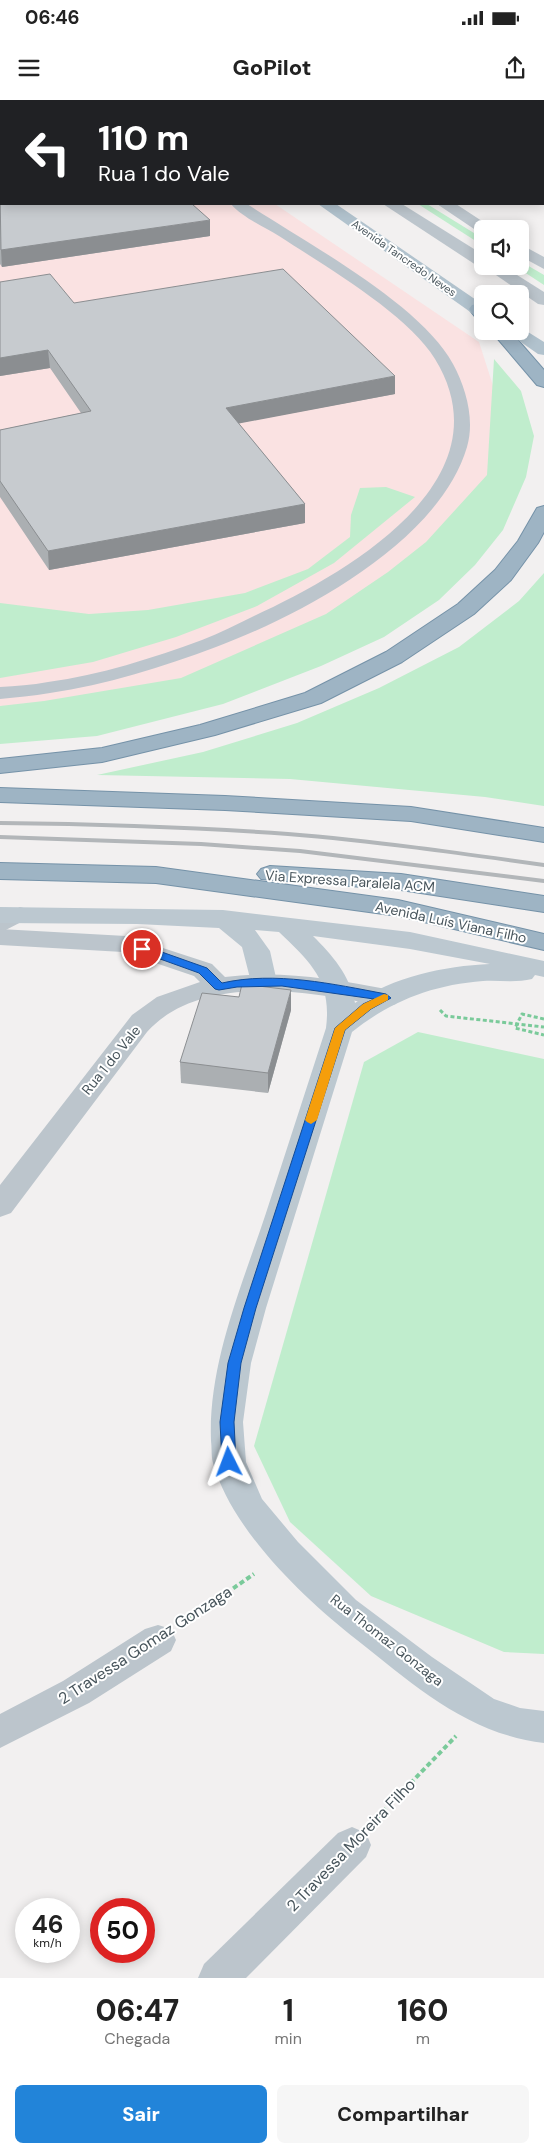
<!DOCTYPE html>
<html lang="pt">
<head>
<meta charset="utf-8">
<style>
  body { margin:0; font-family:"DM Sans",sans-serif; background:#f6f6f6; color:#222; height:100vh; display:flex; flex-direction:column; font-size:19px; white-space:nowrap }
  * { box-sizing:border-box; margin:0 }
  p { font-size:16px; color:#767676 }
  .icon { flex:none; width:28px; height:28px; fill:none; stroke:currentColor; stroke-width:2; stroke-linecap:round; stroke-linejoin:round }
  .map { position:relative; height:1878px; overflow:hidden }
  .details { display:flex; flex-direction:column; background:#fff; flex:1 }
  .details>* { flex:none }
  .guide { position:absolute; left:0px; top:0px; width:545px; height:105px; box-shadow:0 2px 12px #0003; background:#202124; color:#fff; overflow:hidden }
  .tools { position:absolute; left:474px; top:120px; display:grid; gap:10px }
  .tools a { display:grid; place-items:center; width:55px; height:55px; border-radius:8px; background:#fff; box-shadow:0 2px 12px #0003; font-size:25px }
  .speed { position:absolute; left:15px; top:1798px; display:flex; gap:10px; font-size:25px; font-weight:700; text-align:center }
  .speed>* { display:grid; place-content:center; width:65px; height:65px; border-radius:50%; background:#fff; box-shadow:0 2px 12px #0003; line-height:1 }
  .speed small { font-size:12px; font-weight:400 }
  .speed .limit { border:8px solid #d22; background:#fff; color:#111 }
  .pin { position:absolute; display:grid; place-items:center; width:42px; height:42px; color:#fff; margin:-21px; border:2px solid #fff; border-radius:50%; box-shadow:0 1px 5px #0007 }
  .me { position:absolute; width:55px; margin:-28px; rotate:357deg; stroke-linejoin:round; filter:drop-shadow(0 0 4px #0008) }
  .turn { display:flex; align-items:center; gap:18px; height:105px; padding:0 15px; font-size:22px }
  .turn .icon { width:65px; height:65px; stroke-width:2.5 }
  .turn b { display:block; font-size:35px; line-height:42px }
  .eta { display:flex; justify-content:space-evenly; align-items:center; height:85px; text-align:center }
  .eta b { font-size:30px; font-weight:800; line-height:35px }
  .primary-button { display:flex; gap:10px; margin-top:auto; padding:10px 15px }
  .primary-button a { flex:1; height:58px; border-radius:8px; background:#2284d9; color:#fff; font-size:20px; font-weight:800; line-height:58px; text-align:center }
  .primary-button a+a { background:#f6f6f6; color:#222 }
  .status { display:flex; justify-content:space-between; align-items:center; height:35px; padding:0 25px; background:#fff; direction:ltr }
  .status svg { height:14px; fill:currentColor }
  header { display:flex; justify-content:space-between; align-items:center; height:65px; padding:0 15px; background:#fff; font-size:22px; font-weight:800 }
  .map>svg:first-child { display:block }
</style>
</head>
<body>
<div class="status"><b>06:46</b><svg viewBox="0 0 49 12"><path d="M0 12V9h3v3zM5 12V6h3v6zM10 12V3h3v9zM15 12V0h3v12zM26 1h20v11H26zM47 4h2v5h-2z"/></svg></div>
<header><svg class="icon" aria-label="menu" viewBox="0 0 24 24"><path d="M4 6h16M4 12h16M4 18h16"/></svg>GoPilot<svg class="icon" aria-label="share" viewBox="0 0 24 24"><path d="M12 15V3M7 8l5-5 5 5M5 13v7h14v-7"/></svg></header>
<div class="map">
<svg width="544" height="1878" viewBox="0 0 544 1878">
  <rect width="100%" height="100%" fill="#f2f0f0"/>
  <!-- medical -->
  <path fill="#fae2e2" d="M 0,0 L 124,1 L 1,1 L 1,104 L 275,104 L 479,242 L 514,351 L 485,425 L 190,599 L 0,624 Z"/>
  <!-- green -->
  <g fill="#c0edcd">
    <path d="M 418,104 L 427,104 L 482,138 L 482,145 Z"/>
    <path d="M 520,161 L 544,175 L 544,185 L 515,166 L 520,166 Z"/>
    <path d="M 494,259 L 521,291 L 534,336 L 526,377 L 503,430 L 475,465 L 439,500 L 384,537 L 321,566 L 223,604 L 97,636 L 0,644 L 0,606 L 44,601 L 181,578 L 326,514 L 388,472 L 426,442 L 487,375 Z"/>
    <path d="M 386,387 L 415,397 L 334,463 L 257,506 L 176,537 L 93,562 L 0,578 L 0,503 L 89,514 L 148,510 L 245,493 L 308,469 L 350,437 L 351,415 L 360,388 Z"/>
    <path d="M 544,473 L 544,706 L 485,697 L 290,679 L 97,675 L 203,652 L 297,623 L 379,588 L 459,547 L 519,501 Z"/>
    <path d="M 418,932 L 544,959 L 544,1554 L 504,1552 L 371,1496 L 290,1422 L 254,1346 L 364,962 Z"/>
  </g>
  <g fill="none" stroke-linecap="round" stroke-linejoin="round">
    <!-- trunk casing -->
    <g stroke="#7592a8" stroke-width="2">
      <g id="trunk">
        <path d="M 478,204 L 482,205 L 482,219 L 476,218 L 469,209 L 472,205 Z"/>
        <path d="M 491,231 L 510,231 L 544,270 L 544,287 L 537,285 Z"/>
        <path d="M 544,406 L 544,432 L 538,443 L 511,480 L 474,514 L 402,562 L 321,603 L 215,635 L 102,662 L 0,673 L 0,659 L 102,648 L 200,625 L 305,593 L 386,552 L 458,504 L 495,470 L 518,441 L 537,408 Z"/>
        <path d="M 0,688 L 225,696 L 411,707 L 544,728 L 544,742 L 411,721 L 225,710 L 0,702 Z"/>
        <path d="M 0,763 L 156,767 L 398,800 L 544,834 L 544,850 L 398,816 L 156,783 L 0,779 Z"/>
        <path d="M 270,766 L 401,774 L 544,796 L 544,812 L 401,790 L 261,779 L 257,774 L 261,769 Z"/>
      </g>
    </g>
    <!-- path-far1 -->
    <path stroke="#7aca9a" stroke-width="3" stroke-dasharray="4 2.5" stroke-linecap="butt" d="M 440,910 L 446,916 L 544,927"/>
    <!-- path -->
    <g stroke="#7aca9a" stroke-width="4" stroke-dasharray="5 3" stroke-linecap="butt">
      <path d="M 187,1520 L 254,1474"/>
      <path d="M 377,1718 L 456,1636"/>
    </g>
    <!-- service -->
    <g fill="#bcc5cc" fill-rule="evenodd">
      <path d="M 48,0 L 63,0 L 64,1 L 49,1 Z"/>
      <path d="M 108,0 L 120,0 L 121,1 L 109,1 Z"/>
      <rect x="0" y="13" width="1" height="8"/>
      <rect x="0" y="52" width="1" height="8"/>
      <rect x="0" y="85" width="1" height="9"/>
      <path d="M 231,104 L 247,104 C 305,142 421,204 453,264 C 466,288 475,320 467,347 C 439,442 302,515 216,547 C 162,567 106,585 50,593 C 33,596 16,597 0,599 L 0,587 C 16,586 32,585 48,582 C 100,575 153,558 202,540 C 220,533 237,524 254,516 C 345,474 510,381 435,259 C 408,214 323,165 279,136 C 264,127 242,117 231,104 Z"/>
      <path d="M 20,807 L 27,809 L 31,814 L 27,819 L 0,833 L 0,817 Z"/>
    </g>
    <!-- minor -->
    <g fill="#bcc5cc" fill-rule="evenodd">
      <path d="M 0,829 L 126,836 L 212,864 L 225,877 C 279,870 333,879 386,889 L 396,892 L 399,898 L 396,904 L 386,907 C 316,892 202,871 147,932 L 11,1113 L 0,1117 L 0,1085 L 132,915 L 157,897 L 200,882 L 194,876 L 123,852 L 0,845 Z"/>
      <path d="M 158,1525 L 171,1529 L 176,1540 L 171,1551 L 89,1603 L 0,1648 L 0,1614 L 63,1581 L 145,1529 Z"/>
      <path d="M 352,1727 L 366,1733 L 371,1745 L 366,1757 L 246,1878 L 198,1878 L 204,1864 L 338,1733 Z"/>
    </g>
    <!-- tertiary -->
    <g fill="#bcc5cc" fill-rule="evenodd">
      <rect x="225" y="0" width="16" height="1"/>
      <rect x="283" y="0" width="15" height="1"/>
      <path d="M 383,104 L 402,104 L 482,154 L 482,166 L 476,165 Z"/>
      <path d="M 437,104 L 456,104 L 494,129 L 482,129 L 482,133 L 480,133 Z"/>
      <path d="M 520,144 L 544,157 L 544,169 L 520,156 Z"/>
      <path d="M 483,166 L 503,166 L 544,192 L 544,205 L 538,204 Z"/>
    </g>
    <!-- secondary -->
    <path fill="#bcc8d0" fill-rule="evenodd" d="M 0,807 L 223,810 L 410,832 L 544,861 L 544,877 L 535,875 L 532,879 C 516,883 499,880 483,881 C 432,885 391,901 352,932 L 266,1208 L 251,1263 L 243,1322 L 246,1362 L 262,1399 L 298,1442 L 356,1500 L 432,1557 L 494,1599 L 520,1608 L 544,1611 L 544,1643 C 468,1634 415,1586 357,1540 C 303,1498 232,1430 213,1363 C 211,1356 212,1348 211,1341 C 208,1263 242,1186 266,1113 C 286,1051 306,990 326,928 C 332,881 311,863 279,832 L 255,830 L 270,851 L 277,882 L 273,888 L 264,891 L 255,888 L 251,882 L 242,847 L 219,828 L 137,824 L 0,823 ZM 313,836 L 410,849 L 490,864 C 444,866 393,877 355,903 C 350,875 332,855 313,836 Z"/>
    <!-- primary -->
    <g fill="#b1c2cd" fill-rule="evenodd">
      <rect x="169" y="0" width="16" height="1"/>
      <path d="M 318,104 L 336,104 L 482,204 L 482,217 L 476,216 Z"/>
      <path d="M 520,227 L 544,242 L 544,255 L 538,254 L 505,231 L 520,231 Z"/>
    </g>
    <!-- trunk -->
    <use href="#trunk" fill="#9eb4c4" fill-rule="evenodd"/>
    <!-- rail -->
    <g stroke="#b2b6b9" stroke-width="4">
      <path d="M 0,723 C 96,724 192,727 288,734 C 374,741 459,753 544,765"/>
      <path d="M 0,737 L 201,744 L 300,751 L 544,781"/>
    </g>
    <!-- path-bridge -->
    <path stroke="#7aca9a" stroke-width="3" stroke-dasharray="4 2.5" stroke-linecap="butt" d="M 544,919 L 522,914 L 515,928 L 544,935"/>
  </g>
  <!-- wall -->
  <g fill="#abafb2">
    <path d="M 439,0 L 544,0 L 544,61 L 544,1 L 441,1 Z"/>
    <path d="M 0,92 L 210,136 L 2,167 L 0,164 Z"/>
    <path d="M 0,182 L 74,203 L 395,294 L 238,323 L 305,404 L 305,423 L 49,470 L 0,397 L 0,330 L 81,313 L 50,268 L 0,276 Z"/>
    <path d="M 291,910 L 268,993 L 181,983 L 180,962 Z"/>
  </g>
  <!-- shaded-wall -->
  <g fill="#8b8e91">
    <path d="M 210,120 L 210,136 L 2,167 L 1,150 Z"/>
    <path d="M 48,250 L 50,268 L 0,276 L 0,258 Z"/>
    <path d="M 395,276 L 395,294 L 226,326 L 226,308 Z"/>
    <path d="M 305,404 L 305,423 L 49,470 L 48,451 Z"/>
    <path d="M 291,890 L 291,910 L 268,993 L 268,973 Z"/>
  </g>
  <!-- building -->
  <g fill="#c7cbcf" stroke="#8b8e91">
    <path d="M 483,0 L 544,0 L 544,35 L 544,1 L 485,1 Z"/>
    <path d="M 0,92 L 1,92 L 1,104 L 192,104 L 210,120 L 1,150 Z"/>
    <path d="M 283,169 L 395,276 L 226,308 L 305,404 L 48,451 L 0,381 L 0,330 L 91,311 L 48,250 L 0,258 L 0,182 L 50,174 L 74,203 Z"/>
    <path d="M 242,884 L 291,890 L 268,973 L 180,962 L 202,893 L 239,897 Z"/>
  </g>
  <!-- route -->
  <path fill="#1a73e8" stroke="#114b97" d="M 142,845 L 207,868 L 222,883 C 275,871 333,884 386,894 L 391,898 L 371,909 L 345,930 L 256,1208 L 241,1263 L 234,1322 L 236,1362 L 234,1366 L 224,1366 L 222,1362 L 220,1322 L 228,1263 L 244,1208 L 335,928 L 363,904 L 374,899 L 282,886 L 237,887 L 219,890 L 215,889 L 199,873 L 138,851 L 138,846 Z"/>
  <!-- slow -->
  <path fill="#f59e0b" d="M 384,894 L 388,895 L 388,900 L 371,909 L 345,930 L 317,1020 L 311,1024 L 307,1022 L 305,1020 L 335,928 L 363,904 Z"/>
  <g text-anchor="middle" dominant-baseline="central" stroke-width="4" stroke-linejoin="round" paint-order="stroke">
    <!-- far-street labels -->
    <g font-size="11" fill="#48555c" stroke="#fff">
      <text transform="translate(404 158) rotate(35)">Avenida Tancredo Neves</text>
    </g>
    <!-- street labels -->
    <g font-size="14" fill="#48555c" stroke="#fff">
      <text transform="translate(350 781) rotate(4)">Via Expressa Paralela ACM</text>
      <text transform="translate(451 822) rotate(12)">Avenida Luís Viana Filho</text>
      <text transform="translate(111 960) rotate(-51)">Rua 1 do Vale</text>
      <text transform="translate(387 1540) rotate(38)">Rua Thomaz Gonzaga</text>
    </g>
    <!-- near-street labels -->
    <g font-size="16" fill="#48555c" stroke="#fff">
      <text transform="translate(145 1545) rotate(-33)">2 Travessa Gomaz Gonzaga</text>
      <text transform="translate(351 1745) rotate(-46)">2 Travessa Moreira Filho</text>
    </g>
  </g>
</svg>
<div class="tools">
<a><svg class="icon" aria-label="sound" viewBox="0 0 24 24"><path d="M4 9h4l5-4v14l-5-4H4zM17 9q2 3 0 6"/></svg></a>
<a><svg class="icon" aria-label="search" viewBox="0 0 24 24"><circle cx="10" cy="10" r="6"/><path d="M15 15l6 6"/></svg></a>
</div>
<div class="speed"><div>46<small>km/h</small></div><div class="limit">50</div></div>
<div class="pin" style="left:142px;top:849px;background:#d93025"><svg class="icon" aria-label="arrive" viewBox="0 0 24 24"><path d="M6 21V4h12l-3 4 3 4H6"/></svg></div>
<svg class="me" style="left:229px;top:1362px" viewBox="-20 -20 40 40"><path d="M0-17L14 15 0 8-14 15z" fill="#1a73e8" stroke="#fff" stroke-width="4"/></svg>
<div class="guide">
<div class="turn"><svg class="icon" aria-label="left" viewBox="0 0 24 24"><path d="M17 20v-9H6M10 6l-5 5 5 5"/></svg><div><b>110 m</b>Rua 1 do Vale</div></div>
</div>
</div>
<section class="details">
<div class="eta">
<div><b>06:47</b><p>Chegada</p></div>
<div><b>1</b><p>min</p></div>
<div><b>160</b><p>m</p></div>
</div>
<div class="primary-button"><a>Sair</a><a>Compartilhar</a></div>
</section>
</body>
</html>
